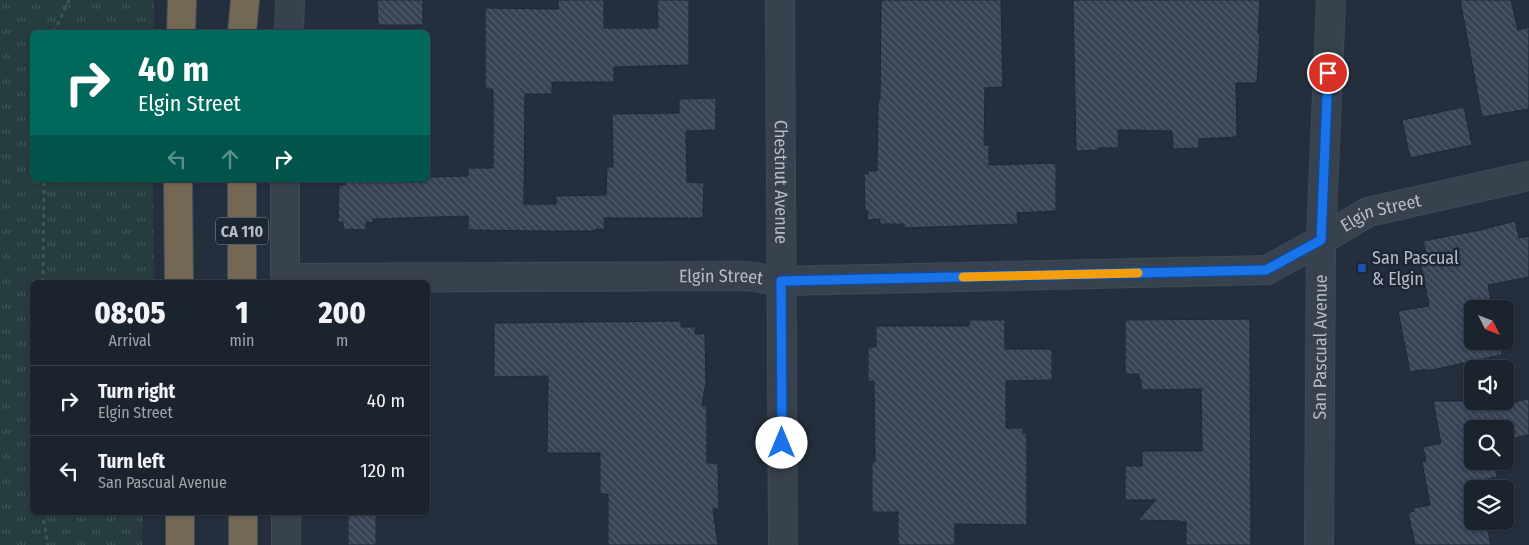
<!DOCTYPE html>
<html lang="en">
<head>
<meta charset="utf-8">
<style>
  body { margin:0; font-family:"Fira Sans Condensed",sans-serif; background:#242b36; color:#f1f3f6; height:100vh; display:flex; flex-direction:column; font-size:19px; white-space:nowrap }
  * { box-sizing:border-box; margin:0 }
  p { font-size:16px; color:#a0a4aa }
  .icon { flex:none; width:28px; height:28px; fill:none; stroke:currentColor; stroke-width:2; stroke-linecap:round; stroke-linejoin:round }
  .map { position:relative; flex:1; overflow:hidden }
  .details { position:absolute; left:30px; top:280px; width:400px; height:235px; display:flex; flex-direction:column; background:#1b232e; border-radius:8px; box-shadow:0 1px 4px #0004,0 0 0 1px #39404a }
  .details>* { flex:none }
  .top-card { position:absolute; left:30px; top:30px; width:400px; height:152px; border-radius:8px; box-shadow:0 1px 4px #0004,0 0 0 1px #39404a; background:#00695c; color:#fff; overflow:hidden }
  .needle { width:32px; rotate:132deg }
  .fabs { position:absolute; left:1464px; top:300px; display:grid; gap:10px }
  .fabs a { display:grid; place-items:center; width:50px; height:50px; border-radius:8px; background:#1b232e; box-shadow:0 1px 4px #0004,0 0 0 1px #39404a; font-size:25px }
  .pin { position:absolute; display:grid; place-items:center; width:42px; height:42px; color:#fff; margin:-21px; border:2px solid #fff; border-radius:50%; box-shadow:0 1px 5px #0007 }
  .me { position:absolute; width:55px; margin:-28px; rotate:0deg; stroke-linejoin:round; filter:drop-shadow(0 0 4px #0008) }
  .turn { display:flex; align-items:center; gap:18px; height:105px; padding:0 25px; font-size:22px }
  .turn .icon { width:65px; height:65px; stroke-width:2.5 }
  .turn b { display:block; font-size:35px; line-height:42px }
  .lanes { display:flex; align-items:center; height:48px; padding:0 25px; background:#0003; justify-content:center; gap:25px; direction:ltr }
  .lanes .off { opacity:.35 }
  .eta { display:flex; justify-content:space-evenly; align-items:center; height:85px; text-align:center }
  .eta b { font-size:30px; font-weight:800; line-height:35px }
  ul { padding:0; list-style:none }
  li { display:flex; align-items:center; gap:15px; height:70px; padding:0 25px; border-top:1px solid #39404a }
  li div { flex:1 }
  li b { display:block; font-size:19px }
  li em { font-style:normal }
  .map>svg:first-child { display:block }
</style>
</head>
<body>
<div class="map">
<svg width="1529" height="545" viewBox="0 0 1529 545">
  <defs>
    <pattern id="grass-tufts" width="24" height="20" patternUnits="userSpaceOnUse" patternTransform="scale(1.25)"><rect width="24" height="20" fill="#263c3f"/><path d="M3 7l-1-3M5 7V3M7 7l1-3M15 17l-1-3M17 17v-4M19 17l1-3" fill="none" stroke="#435659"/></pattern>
    <pattern id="building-back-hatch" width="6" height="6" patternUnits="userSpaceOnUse" patternTransform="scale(1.25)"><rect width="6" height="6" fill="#364354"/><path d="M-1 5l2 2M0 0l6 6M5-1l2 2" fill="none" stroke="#515c6b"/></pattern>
  </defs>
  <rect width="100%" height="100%" fill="#242f3e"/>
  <!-- grass -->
  <path fill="url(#grass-tufts)" d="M 0,0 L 154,0 L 154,32 L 32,32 L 32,180 L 153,180 L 154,282 L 32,282 L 32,512 L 143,513 L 142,545 L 0,545 Z"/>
  <!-- building -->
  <g fill="url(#building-back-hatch)" stroke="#1f2835">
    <path d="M 377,0 L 423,0 L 423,25 L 378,25 Z"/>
    <path d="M 558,0 L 604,0 L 604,28 L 658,28 L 657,0 L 689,0 L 689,65 L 614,67 L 614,82 L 552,82 L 552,94 L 525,94 L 524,204 L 556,204 L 556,196 L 606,195 L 607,167 L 613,167 L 612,114 L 679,113 L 679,99 L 716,98 L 716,130 L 686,131 L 687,182 L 704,183 L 703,218 L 604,218 L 605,229 L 596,229 L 595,231 L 545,231 L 468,230 L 468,216 L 373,219 L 373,223 L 366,222 L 366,230 L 343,229 L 343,222 L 338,222 L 339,185 L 345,185 L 345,180 L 428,180 L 428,177 L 468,176 L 468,168 L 493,168 L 493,89 L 485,89 L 485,8 L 558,9 Z"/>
    <path d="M 881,0 L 1001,0 L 1003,87 L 985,88 L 984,145 L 989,145 L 989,165 L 1056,163 L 1056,211 L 1017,213 L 1018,224 L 904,228 L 904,224 L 880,224 L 880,219 L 867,220 L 868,211 L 865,211 L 864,174 L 868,174 L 868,171 L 877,171 L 878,100 L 880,100 Z"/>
    <path d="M 1073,0 L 1260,0 L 1258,34 L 1260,34 L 1257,83 L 1236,83 L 1237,137 L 1199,139 L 1199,148 L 1173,149 L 1172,131 L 1118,130 L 1119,148 L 1098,148 L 1098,150 L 1076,151 Z"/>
    <path d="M 1460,0 L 1511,0 L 1518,30 L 1529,27 L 1529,109 L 1482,117 Z"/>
    <path d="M 1464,107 L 1472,145 L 1410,158 L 1402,120 Z"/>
    <path d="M 1515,221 L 1519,238 L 1529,236 L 1529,277 L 1488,285 L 1493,309 L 1472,309 L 1472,341 L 1499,341 L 1502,355 L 1427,371 L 1427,369 L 1410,372 L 1398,311 L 1429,306 L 1420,259 L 1427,258 L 1423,241 L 1480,230 Z"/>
    <path d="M 1250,319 L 1251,545 L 1186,545 L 1186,522 L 1180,522 L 1180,521 L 1138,520 L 1156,500 L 1125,500 L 1125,466 L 1142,466 L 1142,451 L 1202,451 L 1201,389 L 1141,390 L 1141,380 L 1139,379 L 1139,374 L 1125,374 L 1125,320 Z"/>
    <path d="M 969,320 L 1005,320 L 1005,349 L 1052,349 L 1052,380 L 1006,381 L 1006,428 L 1023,428 L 1023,433 L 1027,433 L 1027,525 L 955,524 L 955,545 L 898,545 L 898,512 L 872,512 L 872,462 L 875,462 L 874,381 L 868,382 L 868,347 L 876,347 L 876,326 L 969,326 Z"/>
    <path d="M 681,321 L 681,327 L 696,327 L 695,334 L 705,334 L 706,383 L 702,405 L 707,406 L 707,463 L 718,463 L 719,509 L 713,509 L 718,545 L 608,545 L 608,494 L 600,494 L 600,453 L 547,453 L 548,376 L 494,377 L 494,323 Z"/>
    <path d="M 1529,399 L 1529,435 L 1505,440 L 1505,429 L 1472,429 L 1472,461 L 1494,461 L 1497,477 L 1477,481 L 1479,489 L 1472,489 L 1472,521 L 1486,521 L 1491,545 L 1415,545 L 1408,513 L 1414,511 L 1413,508 L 1430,505 L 1422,462 L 1426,461 L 1423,447 L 1441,443 L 1433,401 L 1493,401 L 1493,406 Z"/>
    <rect x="348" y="512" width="28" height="33"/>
  </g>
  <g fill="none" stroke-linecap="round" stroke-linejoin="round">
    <!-- minor casing -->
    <g stroke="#414a57" stroke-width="30">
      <g id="minor">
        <path id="s1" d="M 780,0 L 783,545"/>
        <path d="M 289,32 L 290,0"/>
        <path id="s2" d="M 285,278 L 746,276 L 781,281 L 1267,270 L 1321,240 L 1368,212 L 1529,176"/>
        <path d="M 285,282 L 285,180"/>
        <path d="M 286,512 L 286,545"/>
      </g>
    </g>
    <!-- tertiary casing -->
    <g stroke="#414a57" stroke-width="30">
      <g id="tertiary">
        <path id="s3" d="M 1319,545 L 1321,240 L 1331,0"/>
      </g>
    </g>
    <!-- motorway casing -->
    <g stroke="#434c59" stroke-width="30">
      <g id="motorway">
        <path d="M 181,32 L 182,0"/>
        <path d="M 242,32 L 245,0"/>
        <path d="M 178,180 L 179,282"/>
        <path d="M 242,180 L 242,282"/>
        <path d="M 180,512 L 180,545"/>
        <path d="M 243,512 L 243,545"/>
      </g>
    </g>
    <!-- path -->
    <g stroke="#3f5557" stroke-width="3" stroke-dasharray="4 4" stroke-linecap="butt">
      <path d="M 54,32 L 69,0"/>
      <path d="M 43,282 L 44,180"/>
      <path d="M 42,512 L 48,545"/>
    </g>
    <!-- minor -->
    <use href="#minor" stroke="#38414e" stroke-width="28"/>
    <!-- tertiary -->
    <use href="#tertiary" stroke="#38414e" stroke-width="28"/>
    <!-- motorway -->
    <use href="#motorway" stroke="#746855" stroke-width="28"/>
  </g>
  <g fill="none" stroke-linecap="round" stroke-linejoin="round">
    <!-- route casing -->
    <g stroke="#114b97" stroke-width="12">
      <path id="route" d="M 782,443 L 781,281 L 1266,270 L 1321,240 L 1328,73"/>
    </g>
    <!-- route -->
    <use href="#route" stroke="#1a73e8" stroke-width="9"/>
    <!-- slow -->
    <path stroke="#f59e0b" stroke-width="9" d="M 963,277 L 1138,273"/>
  </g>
  <!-- markers -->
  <rect fill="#1a4fb4" stroke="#1d2633" stroke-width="2" x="1357" y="263" width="10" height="10" rx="2.5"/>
  <g text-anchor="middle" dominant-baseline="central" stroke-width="5" stroke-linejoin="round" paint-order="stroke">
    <!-- shield labels -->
    <rect fill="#1d2633" stroke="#878f9c" stroke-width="1" x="216" y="217.5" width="52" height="27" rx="4"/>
    <g font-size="16" font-weight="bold" fill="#b4bcc9">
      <text x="242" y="231">CA 110</text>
    </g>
    <!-- street labels -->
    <g font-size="18" fill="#b4bcc9" stroke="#1d2633">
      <text stroke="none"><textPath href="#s1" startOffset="182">Chestnut Avenue</textPath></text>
      <text stroke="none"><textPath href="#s2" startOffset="1111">Elgin Street</textPath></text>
      <text stroke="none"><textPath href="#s2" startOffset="436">Elgin Street</textPath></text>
      <text stroke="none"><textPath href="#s3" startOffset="198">San Pascual Avenue</textPath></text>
    </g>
    <!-- poi labels -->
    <g font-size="18" fill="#b4bcc9" stroke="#1d2633" text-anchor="start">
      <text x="1372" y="258">San Pascual<tspan x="1372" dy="21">&amp; Elgin</tspan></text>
    </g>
  </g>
</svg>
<div class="fabs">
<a><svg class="needle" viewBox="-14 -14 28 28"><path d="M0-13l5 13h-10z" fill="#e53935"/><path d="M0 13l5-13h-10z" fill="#a0a4aa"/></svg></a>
<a><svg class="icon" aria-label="sound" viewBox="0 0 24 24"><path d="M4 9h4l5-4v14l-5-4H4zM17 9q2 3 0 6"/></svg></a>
<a><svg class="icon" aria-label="search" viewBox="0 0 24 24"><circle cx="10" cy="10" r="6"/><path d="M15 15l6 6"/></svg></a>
<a><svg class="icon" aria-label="layers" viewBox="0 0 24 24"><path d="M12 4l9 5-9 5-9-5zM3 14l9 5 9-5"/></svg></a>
</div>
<div class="pin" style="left:1328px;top:73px;background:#d93025"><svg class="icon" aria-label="arrive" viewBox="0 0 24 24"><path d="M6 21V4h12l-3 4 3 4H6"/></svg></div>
<svg class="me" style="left:782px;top:443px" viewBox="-20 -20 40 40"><circle r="19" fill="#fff"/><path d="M0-13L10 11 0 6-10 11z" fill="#1a73e8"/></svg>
<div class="top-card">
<div class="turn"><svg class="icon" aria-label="right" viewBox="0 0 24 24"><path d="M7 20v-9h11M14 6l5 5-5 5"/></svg><div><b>40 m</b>Elgin Street</div></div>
<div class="lanes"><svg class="icon off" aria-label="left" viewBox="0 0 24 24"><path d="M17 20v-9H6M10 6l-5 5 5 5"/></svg><svg class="icon off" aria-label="ahead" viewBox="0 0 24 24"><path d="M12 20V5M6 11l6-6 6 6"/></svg><svg class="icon" aria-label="right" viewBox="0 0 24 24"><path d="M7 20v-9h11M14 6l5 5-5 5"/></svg></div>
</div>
<section class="details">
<div class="eta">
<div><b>08:05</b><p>Arrival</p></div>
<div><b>1</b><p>min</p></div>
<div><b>200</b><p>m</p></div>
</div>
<ul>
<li><svg class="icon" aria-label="right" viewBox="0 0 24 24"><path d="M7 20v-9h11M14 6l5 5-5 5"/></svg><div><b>Turn right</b><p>Elgin Street</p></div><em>40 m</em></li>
<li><svg class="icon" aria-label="left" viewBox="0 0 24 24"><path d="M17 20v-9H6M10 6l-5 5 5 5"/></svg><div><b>Turn left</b><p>San Pascual Avenue</p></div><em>120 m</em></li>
</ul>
</section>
</div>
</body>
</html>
